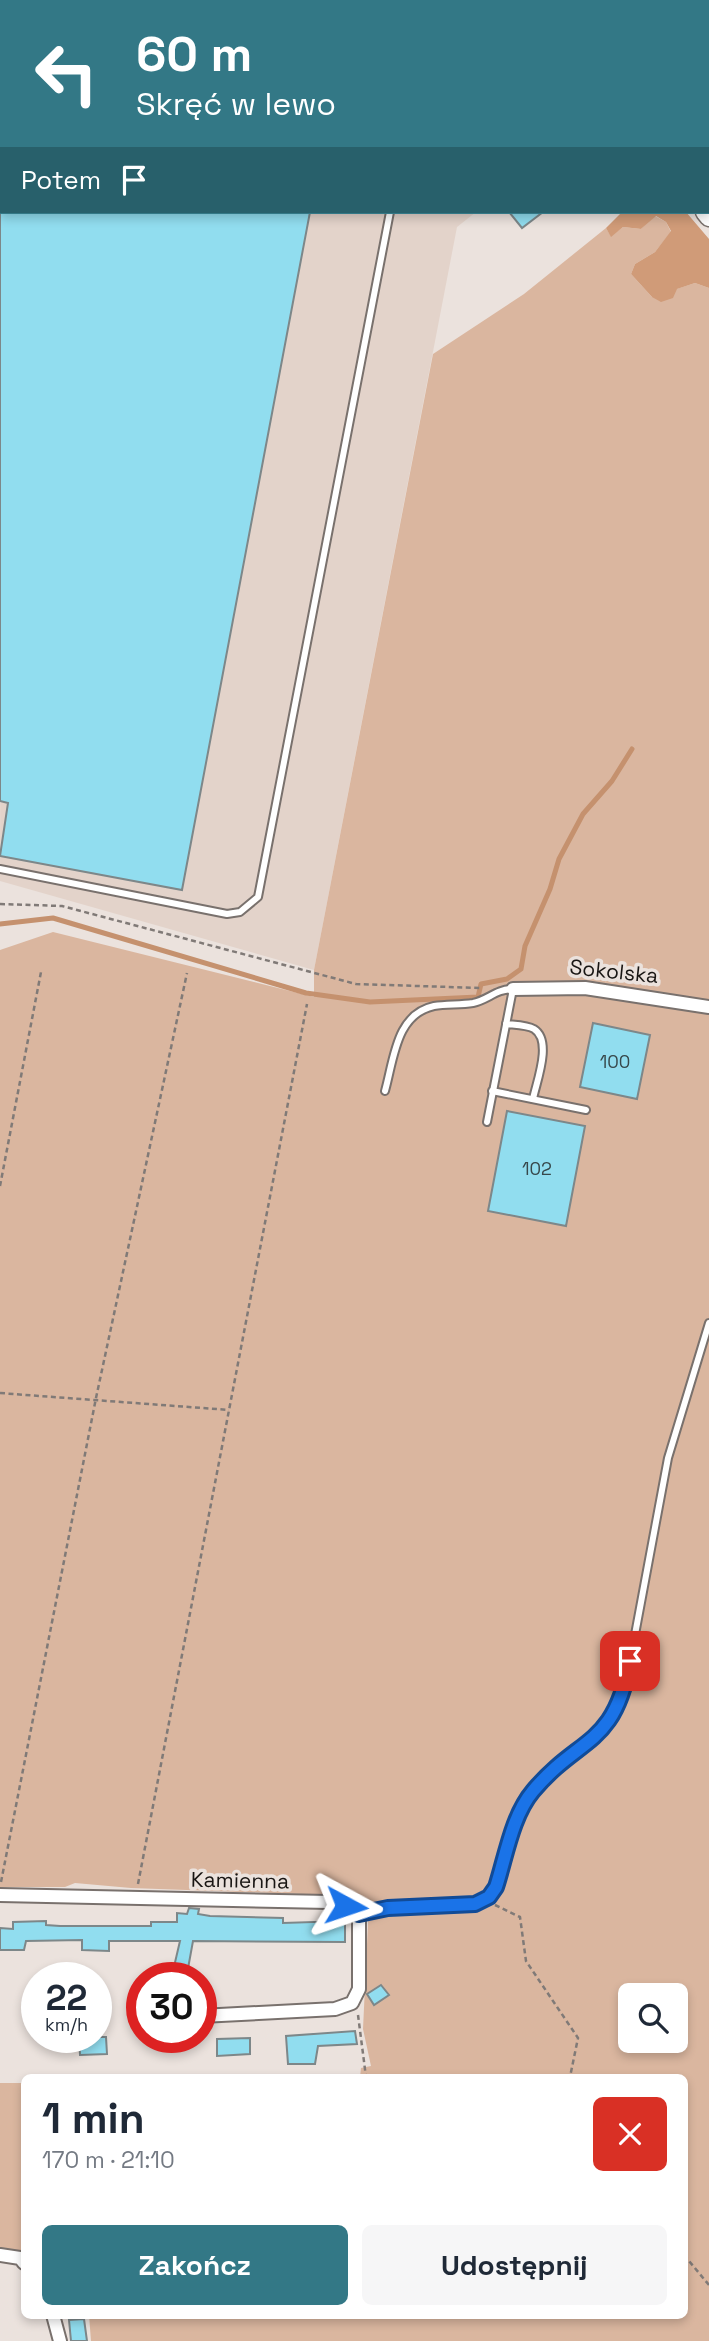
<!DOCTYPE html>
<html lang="pl">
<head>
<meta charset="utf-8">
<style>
  body { margin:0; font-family:"Space Grotesk",sans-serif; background:#f6f6f7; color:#1f2937; height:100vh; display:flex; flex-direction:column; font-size:26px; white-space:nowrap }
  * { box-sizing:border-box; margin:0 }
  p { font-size:23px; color:#747a83 }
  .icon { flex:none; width:38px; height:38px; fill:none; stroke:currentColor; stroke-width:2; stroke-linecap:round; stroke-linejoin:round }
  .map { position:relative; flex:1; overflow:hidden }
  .details { position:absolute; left:21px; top:2074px; width:667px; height:245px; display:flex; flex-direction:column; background:#fff; border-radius:10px; box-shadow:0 4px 10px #0003 }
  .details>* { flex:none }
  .top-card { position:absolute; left:0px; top:0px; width:710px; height:214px; box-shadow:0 4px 10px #0003; background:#337886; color:#fff; overflow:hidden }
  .controls { position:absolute; left:618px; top:1983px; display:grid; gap:14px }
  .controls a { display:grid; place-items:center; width:70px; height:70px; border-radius:10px; background:#fff; box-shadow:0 4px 10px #0003; font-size:35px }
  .speed { position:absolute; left:21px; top:1962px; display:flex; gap:14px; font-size:35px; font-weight:700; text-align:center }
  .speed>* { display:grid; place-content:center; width:91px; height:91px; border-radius:50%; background:#fff; box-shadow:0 4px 10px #0003; line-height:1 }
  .speed small { font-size:18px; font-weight:400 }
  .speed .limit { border:10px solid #d22; background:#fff; color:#111 }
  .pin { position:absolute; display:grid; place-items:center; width:60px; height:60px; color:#fff; margin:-30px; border-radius:14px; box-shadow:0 4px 10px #0006 }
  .me { position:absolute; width:77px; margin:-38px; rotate:95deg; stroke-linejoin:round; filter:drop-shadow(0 0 5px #0008) }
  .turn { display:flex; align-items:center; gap:24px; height:147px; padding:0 21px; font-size:32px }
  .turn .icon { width:91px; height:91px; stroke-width:2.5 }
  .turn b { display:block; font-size:49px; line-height:60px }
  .then { display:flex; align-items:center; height:66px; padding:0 21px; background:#0003; gap:14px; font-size:26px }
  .round { display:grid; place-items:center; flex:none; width:74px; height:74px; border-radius:10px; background:#f6f6f7 }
  .overview { display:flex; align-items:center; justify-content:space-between; height:119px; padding:0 21px }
  h1 { font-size:42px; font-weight:600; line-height:52px }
  .button { display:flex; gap:14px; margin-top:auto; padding:14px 21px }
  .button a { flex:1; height:80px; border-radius:10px; background:#337886; color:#fff; font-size:28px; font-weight:600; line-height:80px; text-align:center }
  .button a+a { background:#f6f6f7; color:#1f2937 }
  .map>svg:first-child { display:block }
</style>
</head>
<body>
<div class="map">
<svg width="709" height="2341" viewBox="0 0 709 2341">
  <rect width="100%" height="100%" fill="#ebe2dd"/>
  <!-- built -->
  <g fill="#e3d3ca">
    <path d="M 57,0 L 481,0 L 482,2 L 58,2 Z"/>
    <path d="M 2,77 L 2,212 L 476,212 L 457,227 L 314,970 L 0,881 Z"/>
  </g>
  <!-- green -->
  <g fill="#dab69f" fill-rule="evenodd">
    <path d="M 655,216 L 666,222 L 671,232 L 655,252 L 635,264 L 631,274 L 652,297 L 695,283 L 709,288 L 709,2341 L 91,2341 L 89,2315 L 684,2315 L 684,2077 L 360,2077 L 361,2068 L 371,2066 L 363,2029 L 369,1902 L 329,1895 L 131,1888 L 75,1883 L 65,1887 L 0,1887 L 0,950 L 53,932 L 314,997 L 314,970 L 433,354 L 524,294 L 606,228 L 611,236 L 623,227 L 641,229 ZM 630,1995 L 676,1995 L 676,2040 L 630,2040 Z"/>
    <path d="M 0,2083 L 24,2083 L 24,2252 L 0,2251 Z"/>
  </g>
  <!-- forest -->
  <path fill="#d09b78" d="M 622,212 L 686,212 L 709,239 L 709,288 L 695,283 L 677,289 L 673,298 L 661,302 L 652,297 L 631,274 L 635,264 L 655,252 L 671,231 L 666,222 L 656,216 L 641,229 L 623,227 L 611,237 L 606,228 Z"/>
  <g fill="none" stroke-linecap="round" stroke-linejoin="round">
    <!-- stream -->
    <path stroke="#c5916e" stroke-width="5" d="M 0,924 L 53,918 L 306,993 L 370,1002 L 478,997 L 481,984 L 507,979 L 521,969 L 525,946 L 550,889 L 559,859 L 583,814 L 612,781 L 632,749"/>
  </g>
  <!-- building -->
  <g fill="#91ddef" stroke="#7d8789" stroke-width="2">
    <path d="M 0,212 L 310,212 L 182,890 L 0,856 L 8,803 L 0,801 Z"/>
    <path d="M 509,212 L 543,212 L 522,228 Z"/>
    <path d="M 593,1023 L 650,1035 L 637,1099 L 580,1087 Z"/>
    <path d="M 507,1111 L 585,1126 L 566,1226 L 488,1211 Z"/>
    <path d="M 189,1908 L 199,1909 L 198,1914 L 210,1916 L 283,1918 L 283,1923 L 345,1921 L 345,1942 L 193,1941 L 187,1974 L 173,1971 L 180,1941 L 109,1941 L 109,1951 L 82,1950 L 82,1940 L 26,1941 L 24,1950 L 0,1950 L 0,1928 L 13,1929 L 13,1922 L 46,1921 L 46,1925 L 60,1926 L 151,1926 L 151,1922 L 177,1922 L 177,1913 L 187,1914 Z"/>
    <path d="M 381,1985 L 389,1995 L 374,2005 L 367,1994 Z"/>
    <path d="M 355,2031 L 357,2044 L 318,2046 L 315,2064 L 288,2064 L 286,2036 Z"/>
    <path d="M 79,2037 L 106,2037 L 107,2054 L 80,2055 Z"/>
    <path d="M 250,2038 L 250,2054 L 217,2056 L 217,2039 Z"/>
    <path d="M 84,2319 L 87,2341 L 71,2341 L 69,2320 Z"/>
  </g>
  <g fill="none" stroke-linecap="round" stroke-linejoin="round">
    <!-- lane casing -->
    <g stroke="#79716d" stroke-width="10">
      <g id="lane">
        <path d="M 91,2 L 91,0"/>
        <path d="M 430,2 L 430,0"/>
        <path d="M 673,2 L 675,0"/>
        <path d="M 0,114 L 2,113"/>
        <path d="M 0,869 L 227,914 L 240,912 L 258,897 L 390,212"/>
        <path d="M 506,1024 C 515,1025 527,1025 534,1029 C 553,1041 536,1083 533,1099"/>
        <path d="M 385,1091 C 394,1059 396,1014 434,1006 C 447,1004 460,1005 473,1003 C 488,1000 496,989 513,989 L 487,1122"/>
        <path d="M 492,1091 L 586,1110"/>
        <path d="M 360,1913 C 396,1900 452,1915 481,1903 C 488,1899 492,1893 496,1887 C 506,1856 512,1816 533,1791 C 566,1751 607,1742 625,1688 L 668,1458 L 709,1323"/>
      </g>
    </g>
    <!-- street casing -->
    <g stroke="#79716d" stroke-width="16">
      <g id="street">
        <path d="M 513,989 L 585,988 L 709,1007"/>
        <path d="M 0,1895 L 329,1902 L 346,1906 L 359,1914 L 359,1989 L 352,2003 L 335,2009 L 201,2016"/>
        <path d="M 0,2255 L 20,2258 L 24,2263"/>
        <path d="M 53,2315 L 60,2341"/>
      </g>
    </g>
    <!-- secondary casing -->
    <g stroke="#79716d" stroke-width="21">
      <g id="secondary">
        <path d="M 528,0 L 530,2"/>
        <path d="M 705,212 L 709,217"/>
      </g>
    </g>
    <!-- path -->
    <g stroke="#807a77" stroke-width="2.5" stroke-dasharray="5 3.5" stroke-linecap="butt">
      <path d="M 0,904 L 62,906 L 356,984 L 481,988"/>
      <path d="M 0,1186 L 41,972"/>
      <path d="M 0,1393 L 229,1410"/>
      <path d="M 1,1882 L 96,1398 L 187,973"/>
      <path d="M 138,1884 L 307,1004"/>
      <path d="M 495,1905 L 520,1917 L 526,1961 L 578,2038 L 570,2077"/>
      <path d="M 358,2015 L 366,2077"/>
      <path d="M 684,2255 L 709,2285"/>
    </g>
    <!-- lane -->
    <use href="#lane" stroke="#fff" stroke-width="6"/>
    <!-- street -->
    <use href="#street" stroke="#fff" stroke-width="12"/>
    <!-- secondary -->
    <use href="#secondary" stroke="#fff" stroke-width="18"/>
  </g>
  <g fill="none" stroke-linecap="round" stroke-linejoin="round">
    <!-- route casing -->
    <g stroke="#114b97" stroke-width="18">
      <path id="route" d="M 346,1906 L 359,1914 L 388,1908 L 475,1904 L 489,1897 L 496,1887 C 506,1856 512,1816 533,1791 C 580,1735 614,1748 630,1661"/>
    </g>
    <!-- route -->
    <use href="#route" stroke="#1a73e8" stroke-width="12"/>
  </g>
  <g text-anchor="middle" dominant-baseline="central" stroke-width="7" stroke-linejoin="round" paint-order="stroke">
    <!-- number labels -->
    <g font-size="18" fill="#37484b">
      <text x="615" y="1061">100</text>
      <text x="537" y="1168">102</text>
    </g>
    <!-- street labels -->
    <g font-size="21" fill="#191614" stroke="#ebe2dd">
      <text transform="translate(614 971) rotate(6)">Sokolska</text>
      <text transform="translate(240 1880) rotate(1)">Kamienna</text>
    </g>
  </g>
</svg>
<div class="controls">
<a><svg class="icon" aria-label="search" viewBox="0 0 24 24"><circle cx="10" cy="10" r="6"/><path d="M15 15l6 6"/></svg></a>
</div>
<div class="speed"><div>22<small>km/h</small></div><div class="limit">30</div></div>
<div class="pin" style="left:630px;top:1661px;background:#d93025"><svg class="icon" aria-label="arrive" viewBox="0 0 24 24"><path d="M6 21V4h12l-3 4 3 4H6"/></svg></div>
<svg class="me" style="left:346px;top:1906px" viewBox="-20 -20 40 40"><path d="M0-17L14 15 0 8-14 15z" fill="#1a73e8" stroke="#fff" stroke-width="4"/></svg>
<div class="top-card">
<div class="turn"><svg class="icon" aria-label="left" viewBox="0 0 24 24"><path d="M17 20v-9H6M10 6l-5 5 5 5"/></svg><div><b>60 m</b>Skręć w lewo</div></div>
<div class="then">Potem<svg class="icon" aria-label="arrive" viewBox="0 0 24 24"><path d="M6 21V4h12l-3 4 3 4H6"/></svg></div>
</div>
<section class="details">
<div class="overview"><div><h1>1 min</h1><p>170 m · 21:10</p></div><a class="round" style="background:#d93025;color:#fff"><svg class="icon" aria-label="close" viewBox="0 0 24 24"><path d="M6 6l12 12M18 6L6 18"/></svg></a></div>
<div class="button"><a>Zakończ</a><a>Udostępnij</a></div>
</section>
</div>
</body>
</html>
